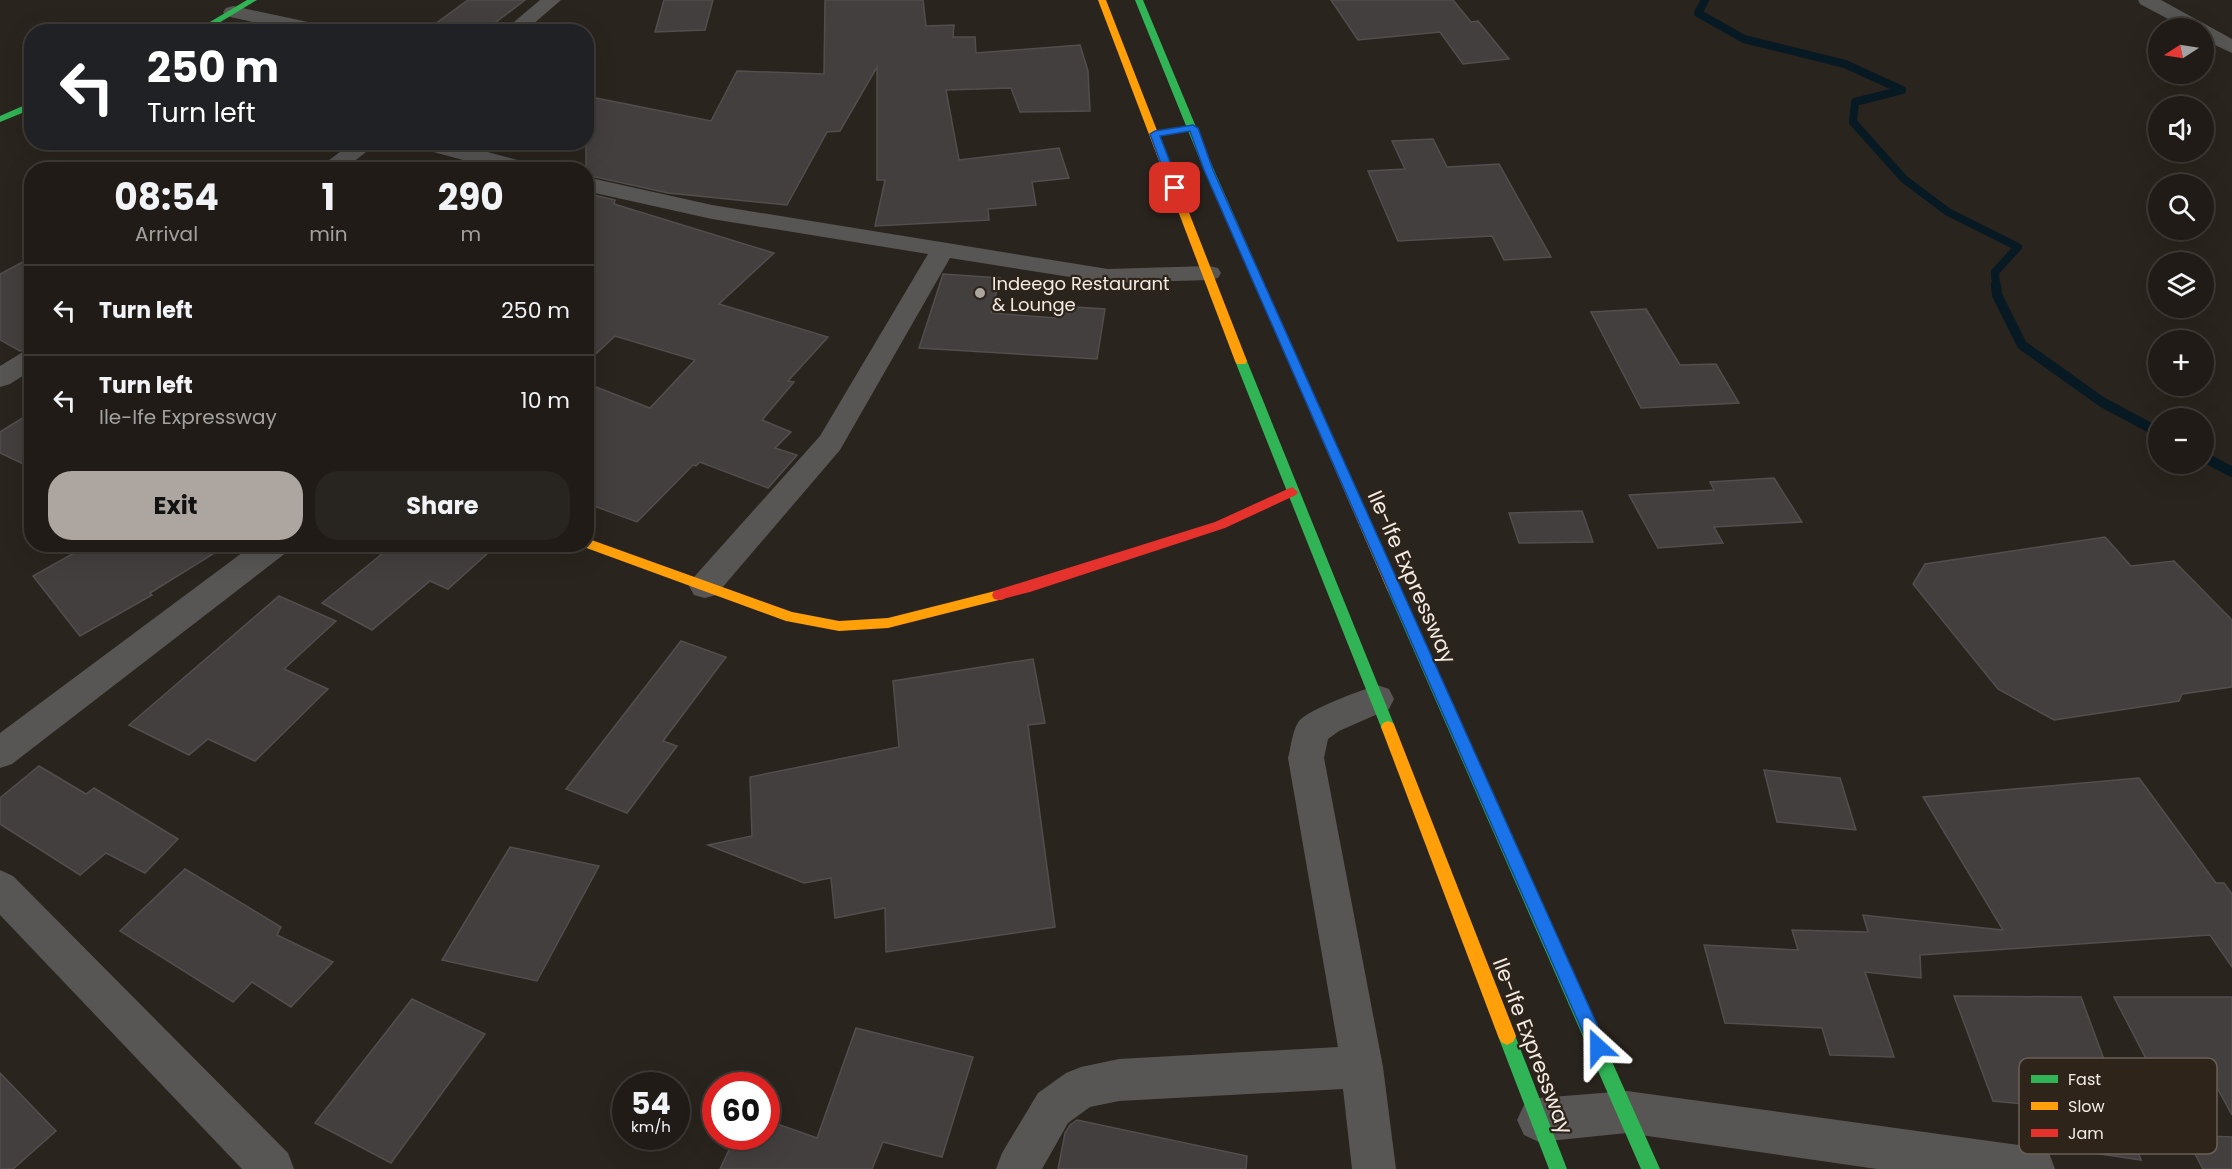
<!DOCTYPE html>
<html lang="en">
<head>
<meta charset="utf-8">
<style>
  body { margin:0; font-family:Poppins,sans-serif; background:#28241f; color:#f1f3f6; height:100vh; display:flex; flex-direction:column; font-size:22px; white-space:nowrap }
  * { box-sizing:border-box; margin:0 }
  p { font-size:20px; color:#a2a1a1 }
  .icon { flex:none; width:33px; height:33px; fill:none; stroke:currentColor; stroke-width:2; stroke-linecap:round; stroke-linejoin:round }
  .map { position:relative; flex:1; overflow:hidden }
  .drawer { position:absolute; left:24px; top:162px; width:570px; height:390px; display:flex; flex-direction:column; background:#201b16; border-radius:24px; box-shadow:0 6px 24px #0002,0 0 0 2px #3d3935 }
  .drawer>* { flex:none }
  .banner { position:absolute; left:24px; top:24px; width:570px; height:126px; border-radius:24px; box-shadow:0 6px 24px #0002,0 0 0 2px #3d3935; background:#202124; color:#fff; overflow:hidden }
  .needle { width:39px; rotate:258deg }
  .controls { position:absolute; left:2148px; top:18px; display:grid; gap:12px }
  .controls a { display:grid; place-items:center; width:66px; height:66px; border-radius:50%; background:#201b16; box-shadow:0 6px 24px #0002,0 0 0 2px #3d3935; font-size:30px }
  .speed { position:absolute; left:612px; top:1072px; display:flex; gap:12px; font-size:30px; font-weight:700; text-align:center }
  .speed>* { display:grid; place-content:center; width:78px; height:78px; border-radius:50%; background:#201b16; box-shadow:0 6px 24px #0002,0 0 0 2px #3d3935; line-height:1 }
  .speed small { font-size:15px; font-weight:400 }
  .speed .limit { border:9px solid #d22; background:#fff; color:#111 }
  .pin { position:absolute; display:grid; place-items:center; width:51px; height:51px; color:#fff; margin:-26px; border-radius:12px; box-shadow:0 3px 9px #0006 }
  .me { position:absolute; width:66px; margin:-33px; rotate:336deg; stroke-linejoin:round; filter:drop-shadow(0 0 4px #0008) }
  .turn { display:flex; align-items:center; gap:21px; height:126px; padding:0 24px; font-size:27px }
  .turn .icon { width:78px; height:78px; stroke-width:2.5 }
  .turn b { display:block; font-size:42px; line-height:51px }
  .eta { display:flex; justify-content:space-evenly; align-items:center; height:102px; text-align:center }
  .eta b { font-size:36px; font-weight:700; line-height:42px }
  .action { display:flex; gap:12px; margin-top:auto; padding:12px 24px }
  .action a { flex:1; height:69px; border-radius:24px; background:#ada6a0; color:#111; font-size:24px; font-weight:700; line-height:69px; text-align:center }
  .action a+a { background:#28241f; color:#f1f3f6 }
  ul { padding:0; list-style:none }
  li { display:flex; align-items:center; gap:18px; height:90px; padding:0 24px; border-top:2px solid #3d3935 }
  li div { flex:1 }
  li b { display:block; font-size:22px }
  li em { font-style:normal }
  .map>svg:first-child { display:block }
</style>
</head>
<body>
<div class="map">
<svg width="2232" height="1169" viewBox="0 0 2232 1169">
  <rect width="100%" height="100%" fill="#2a241e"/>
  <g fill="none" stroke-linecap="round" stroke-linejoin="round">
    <!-- stream-far1 -->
    <path stroke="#071922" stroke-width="8" d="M 1705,0 L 1698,13 L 1744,39 L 1845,64 L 1902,90 L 1855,102 L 1853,122 L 1904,179 L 1948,212 L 2018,247 L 1995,272 L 1996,286"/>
    <!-- stream -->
    <g stroke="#071922" stroke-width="10">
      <path d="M 1996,285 L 1997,295 L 2022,345 L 2102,402 L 2158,432"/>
      <path d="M 2204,457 L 2232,472"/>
    </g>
  </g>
  <!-- building -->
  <g fill="#433f3e" stroke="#524e4e" stroke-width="1.5">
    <path d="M 468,0 L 525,0 L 483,32 L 424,32 Z"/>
    <path d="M 664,0 L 713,0 L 705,30 L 655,32 Z"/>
    <path d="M 825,0 L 923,0 L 926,26 L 954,25 L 953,37 L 975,37 L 976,53 L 1080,45 L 1088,71 L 1090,111 L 1020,112 L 1011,88 L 946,90 L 959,160 L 1059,148 L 1069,178 L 1032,182 L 1036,205 L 988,209 L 989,220 L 875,226 L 885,180 L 877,180 L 877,67 L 840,131 L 827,132 L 787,205 L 668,193 L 586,175 L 586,96 L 711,121 L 737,71 L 824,74 Z"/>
    <path d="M 1331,0 L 1453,0 L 1471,22 L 1478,21 L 1509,59 L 1463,64 L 1440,32 L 1358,40 Z"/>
    <path d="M 1433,139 L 1447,167 L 1499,164 L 1551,257 L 1504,260 L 1492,236 L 1398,241 L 1368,171 L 1405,169 L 1392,141 Z"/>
    <path d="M 586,193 L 615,200 L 614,204 L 774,253 L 719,304 L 828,337 L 788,381 L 794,382 L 762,420 L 791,432 L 775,448 L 797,455 L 768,488 L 700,462 L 696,466 L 693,465 L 637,522 L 586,503 L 586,383 L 650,408 L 695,360 L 615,336 L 586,363 Z"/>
    <path d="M 32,257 L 32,348 L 20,351 L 0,340 L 0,274 Z"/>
    <path d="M 943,274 L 1000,278 L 991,313 L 1056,318 L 1059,306 L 1105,309 L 1097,359 L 919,348 Z"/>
    <path d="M 1646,309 L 1680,365 L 1716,364 L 1739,403 L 1641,408 L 1591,312 Z"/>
    <path d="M 32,412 L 32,468 L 0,453 L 0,432 Z"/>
    <path d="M 1774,478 L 1802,522 L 1714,527 L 1723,543 L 1658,548 L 1629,495 L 1714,490 L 1710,482 Z"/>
    <path d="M 1582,511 L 1593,542 L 1519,543 L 1509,513 Z"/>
    <path d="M 2105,537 L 2131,566 L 2174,561 L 2232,620 L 2232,687 L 2182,694 L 2179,701 L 2054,720 L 1998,689 L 1913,584 L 1925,564 Z"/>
    <path d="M 90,544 L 229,544 L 150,593 L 152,595 L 80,636 L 33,576 Z"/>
    <path d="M 394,544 L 498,544 L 448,589 L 430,581 L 372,630 L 322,603 Z"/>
    <path d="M 279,596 L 336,621 L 284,669 L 328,689 L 255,761 L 208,739 L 189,755 L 129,725 Z"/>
    <path d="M 681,641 L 726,657 L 663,741 L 677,746 L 627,813 L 566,789 Z"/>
    <path d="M 1033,659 L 1045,723 L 1028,725 L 1055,927 L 886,952 L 885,908 L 835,918 L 831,878 L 804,883 L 708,845 L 752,836 L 750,777 L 899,747 L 893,681 Z"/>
    <path d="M 39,766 L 86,794 L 94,788 L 178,839 L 145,873 L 106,853 L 80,875 L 0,824 L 0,798 Z"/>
    <path d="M 1764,770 L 1840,778 L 1856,830 L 1777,822 Z"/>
    <path d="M 2139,778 L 2216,883 L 2224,883 L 2232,894 L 2232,967 L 2210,935 L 1920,955 L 1921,978 L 1865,972 L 1894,1057 L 1830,1055 L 1822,1028 L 1725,1023 L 1704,945 L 1798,950 L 1792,930 L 1868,932 L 1863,915 L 2003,930 L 1923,797 Z"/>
    <path d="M 510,847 L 599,866 L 537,981 L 442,960 Z"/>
    <path d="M 185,869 L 281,927 L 277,935 L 333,962 L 291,1007 L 252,982 L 233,1002 L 120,931 Z"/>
    <path d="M 1954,996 L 2081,997 L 2141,1160 L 2081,1151 L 2066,1108 L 1993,1101 Z"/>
    <path d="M 2114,997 L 2232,997 L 2232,1115 L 2210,1075 L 2154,1074 Z"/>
    <path d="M 412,999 L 485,1034 L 391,1163 L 315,1123 Z"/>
    <path d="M 856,1028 L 973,1057 L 942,1157 L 883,1142 L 872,1169 L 720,1169 L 735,1137 L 766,1137 L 766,1120 L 817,1138 Z"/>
    <path d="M 0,1073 L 56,1131 L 13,1169 L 0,1169 Z"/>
    <path d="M 1077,1120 L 1247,1156 L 1246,1169 L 1058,1169 L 1065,1133 L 1070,1125 Z"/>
    <path d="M 2185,1135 L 2232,1137 L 2232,1169 L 2203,1169 Z"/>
  </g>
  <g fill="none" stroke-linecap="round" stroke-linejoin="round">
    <!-- street -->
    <g fill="#585654" fill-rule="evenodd">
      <path d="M 540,0 L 561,0 L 524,32 L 502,32 Z"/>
      <path d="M 2138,0 L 2161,0 L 2232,39 L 2232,53 L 2204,40 L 2204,28 L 2185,28 L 2140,4 Z"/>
      <path d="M 233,6 L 327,26 L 334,28 L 336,32 L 297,32 L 226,16 L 223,12 L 226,8 Z"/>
      <path d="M 353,142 L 379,142 L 343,170 L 316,170 Z"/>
      <path d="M 412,142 L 450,142 L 536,165 L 539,170 L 500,170 L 415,147 Z"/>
      <path d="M 586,177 L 712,205 L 1108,269 L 1209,266 L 1218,268 L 1221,273 L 1218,278 L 1209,280 L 1108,283 L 950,258 L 840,450 L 716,595 L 705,598 L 694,595 L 689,586 L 694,577 L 820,436 L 928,254 L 712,219 L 586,191 Z"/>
      <path d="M 32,350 L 32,370 L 10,384 L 0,387 L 0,366 L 23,352 Z"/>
      <path d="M 254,544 L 291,544 L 287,552 L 12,764 L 0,768 L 0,733 Z"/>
      <path d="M 1377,685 L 1389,689 L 1394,699 L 1389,709 L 1339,731 L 1328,739 L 1324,758 L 1383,1067 L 1396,1169 L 1352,1169 L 1343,1089 L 1119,1101 L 1090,1107 L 1068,1123 L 1042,1169 L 996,1169 L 1002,1153 L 1038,1093 L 1066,1073 L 1081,1067 L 1119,1059 L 1338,1047 L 1288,758 C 1291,747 1292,731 1299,721 C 1309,709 1360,691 1377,685 Z"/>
      <path d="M 0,870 L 13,876 L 288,1153 L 294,1169 L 242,1169 L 0,915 Z"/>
      <path d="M 1627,1091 L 2033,1147 L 2049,1153 L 2055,1169 L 1877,1169 L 1627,1133 L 1539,1142 L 1524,1135 L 1517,1120 L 1524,1105 L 1539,1098 Z"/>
    </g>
    <!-- fast -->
    <g fill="#30b455" fill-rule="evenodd">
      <path d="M 247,0 L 257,0 L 204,32 L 193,32 Z"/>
      <path d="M 1135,0 L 1143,0 L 1214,170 L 1272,301 L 1271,303 L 1267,304 L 1262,301 L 1204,170 Z"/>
      <path d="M 32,102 L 32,109 L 0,122 L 0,116 Z"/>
      <path d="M 1241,357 L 1247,361 L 1395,727 L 1393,731 L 1388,733 L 1383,731 L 1381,727 L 1235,361 Z"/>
      <path d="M 1393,582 L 1398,583 L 1400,587 L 1660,1169 L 1641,1169 L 1386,587 L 1388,583 Z"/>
      <path d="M 1507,1027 L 1513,1030 L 1567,1169 L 1549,1169 L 1498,1036 L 1501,1030 Z"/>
    </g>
    <!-- slow -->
    <g fill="#ff9f0a" fill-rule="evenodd">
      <path d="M 1098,0 L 1106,0 L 1247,361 L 1245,364 L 1237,364 L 1235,361 Z"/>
      <path d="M 1267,298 L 1272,301 L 1400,587 L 1398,591 L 1388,591 L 1386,587 L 1262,301 Z"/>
      <path d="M 586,538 L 792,612 L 839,621 L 888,618 L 999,590 L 1004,591 L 1006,595 L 1004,599 L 999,600 L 888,628 L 839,631 L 786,621 L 581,546 L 580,544 L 586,544 Z"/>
      <path d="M 1388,721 L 1393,723 L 1395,727 L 1516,1036 L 1513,1042 L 1507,1045 L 1501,1042 L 1498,1036 L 1381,727 L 1383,723 Z"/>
    </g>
    <!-- jam -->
    <path fill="#e5322d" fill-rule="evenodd" d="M 1292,487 L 1298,492 L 1296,495 L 1225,528 L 1030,592 L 999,600 L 994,599 L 992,595 L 994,591 L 1215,522 Z"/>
  </g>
  <!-- route -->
  <path fill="#1a73e8" stroke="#114b97" stroke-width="1.5" d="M 1193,125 L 1198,128 L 1213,170 L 1604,1040 L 1607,1047 L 1604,1053 L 1598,1056 L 1592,1053 L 1204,170 L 1190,131 L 1160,136 L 1180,188 L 1175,191 L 1170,188 L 1150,134 L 1155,131 Z"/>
  <!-- markers -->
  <circle fill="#ada6a0" stroke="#2e241a" stroke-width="2" cx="980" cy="293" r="6"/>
  <g text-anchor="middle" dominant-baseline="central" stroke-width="4.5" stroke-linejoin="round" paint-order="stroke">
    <!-- far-poi labels -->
    <g font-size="18" fill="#f3ece6" stroke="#2e241a" text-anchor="start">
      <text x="992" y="283">Indeego Restaurant<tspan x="992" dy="21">&amp; Lounge</tspan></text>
    </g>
    <!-- street labels -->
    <g font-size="21" fill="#f3ece6" stroke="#2e241a">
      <text transform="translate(1412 577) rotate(66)">Ile-Ife Expressway</text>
      <text transform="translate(1533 1046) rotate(69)">Ile-Ife Expressway</text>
    </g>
  </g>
  <!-- legend -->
  <rect x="2019" y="1058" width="198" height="96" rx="9" fill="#2e241a" stroke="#696057" stroke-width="1.5"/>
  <rect x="2031" y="1075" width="27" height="8" fill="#30b455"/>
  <rect x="2031" y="1102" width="27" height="8" fill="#ff9f0a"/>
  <rect x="2031" y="1129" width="27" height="8" fill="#e5322d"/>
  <g font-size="16" fill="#f3ece6">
    <text x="2068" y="1085">Fast</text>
    <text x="2068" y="1112">Slow</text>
    <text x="2068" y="1139">Jam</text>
  </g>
</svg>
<div class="controls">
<a><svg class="needle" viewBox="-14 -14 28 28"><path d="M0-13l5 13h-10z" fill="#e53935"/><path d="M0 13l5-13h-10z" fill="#a2a1a1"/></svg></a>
<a><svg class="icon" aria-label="sound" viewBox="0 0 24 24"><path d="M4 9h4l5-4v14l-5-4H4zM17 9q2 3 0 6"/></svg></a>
<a><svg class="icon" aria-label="search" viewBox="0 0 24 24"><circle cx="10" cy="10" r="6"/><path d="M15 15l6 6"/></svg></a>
<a><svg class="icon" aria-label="layers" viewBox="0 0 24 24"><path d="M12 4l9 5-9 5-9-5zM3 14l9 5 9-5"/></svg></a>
<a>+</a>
<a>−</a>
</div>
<div class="speed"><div>54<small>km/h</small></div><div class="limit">60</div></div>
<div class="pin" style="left:1175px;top:188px;background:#d93025"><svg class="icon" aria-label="arrive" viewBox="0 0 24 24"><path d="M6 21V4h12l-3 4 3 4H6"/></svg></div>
<svg class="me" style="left:1598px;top:1047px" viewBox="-20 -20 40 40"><path d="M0-17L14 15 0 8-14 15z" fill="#1a73e8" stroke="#fff" stroke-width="4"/></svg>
<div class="banner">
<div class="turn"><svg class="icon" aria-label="left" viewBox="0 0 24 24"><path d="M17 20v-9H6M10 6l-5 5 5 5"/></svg><div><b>250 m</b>Turn left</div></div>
</div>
<section class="drawer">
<div class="eta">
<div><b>08:54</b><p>Arrival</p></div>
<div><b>1</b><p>min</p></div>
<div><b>290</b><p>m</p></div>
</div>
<ul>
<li><svg class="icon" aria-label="left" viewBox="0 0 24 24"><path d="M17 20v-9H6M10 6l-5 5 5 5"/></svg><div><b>Turn left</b></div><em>250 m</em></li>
<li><svg class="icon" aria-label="left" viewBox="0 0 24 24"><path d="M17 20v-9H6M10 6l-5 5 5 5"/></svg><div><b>Turn left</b><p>Ile-Ife Expressway</p></div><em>10 m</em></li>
</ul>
<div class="action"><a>Exit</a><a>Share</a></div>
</section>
</div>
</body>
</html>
